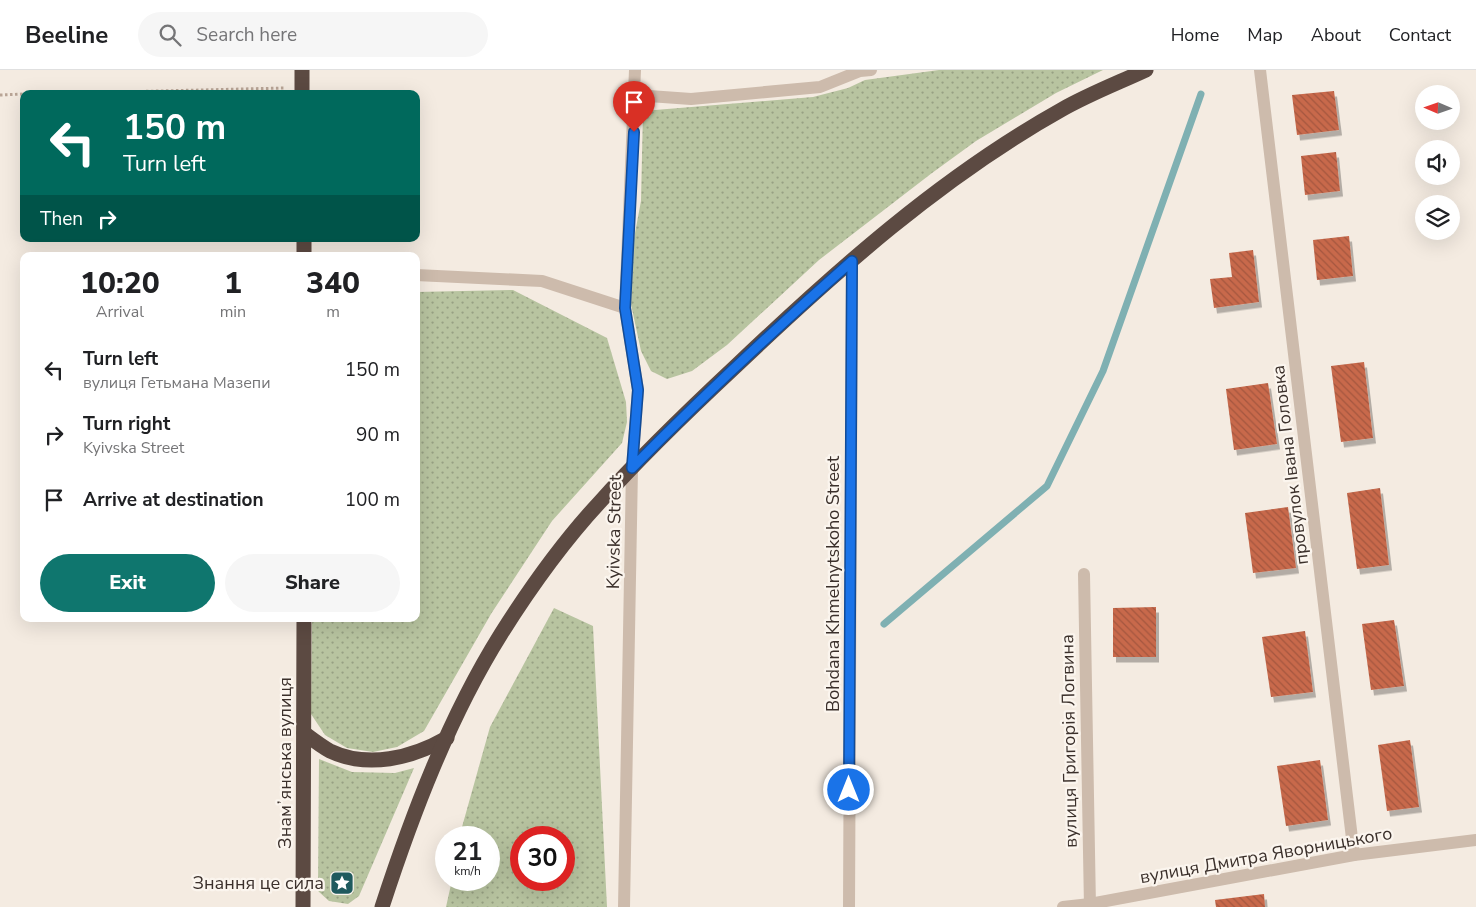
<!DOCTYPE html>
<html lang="en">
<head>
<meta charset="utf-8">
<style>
  body { margin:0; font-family:"Nunito Sans",sans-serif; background:#f6f6f6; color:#202124; height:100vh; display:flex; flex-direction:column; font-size:19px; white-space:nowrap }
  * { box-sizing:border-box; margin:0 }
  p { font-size:16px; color:#757577 }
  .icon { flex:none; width:28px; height:28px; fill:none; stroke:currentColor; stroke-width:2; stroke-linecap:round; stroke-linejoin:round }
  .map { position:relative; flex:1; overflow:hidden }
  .panel { position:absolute; left:20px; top:182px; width:400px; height:370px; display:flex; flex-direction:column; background:#fff; border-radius:10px; box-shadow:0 5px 20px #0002 }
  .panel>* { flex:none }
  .guide { position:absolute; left:20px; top:20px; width:400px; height:152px; border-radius:10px; box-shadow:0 5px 20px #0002; background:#00695c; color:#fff; overflow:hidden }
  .needle { width:32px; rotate:272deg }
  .fabs { position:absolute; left:1415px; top:15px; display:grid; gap:10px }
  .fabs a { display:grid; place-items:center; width:45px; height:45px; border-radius:50%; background:#fff; box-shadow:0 5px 20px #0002; font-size:25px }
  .speed { position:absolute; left:435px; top:756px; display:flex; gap:10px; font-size:25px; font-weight:700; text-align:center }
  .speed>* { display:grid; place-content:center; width:65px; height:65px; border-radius:50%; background:#fff; box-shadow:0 5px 20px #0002; line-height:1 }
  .speed small { font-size:12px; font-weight:400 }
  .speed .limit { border:8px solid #d22; background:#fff; color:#111 }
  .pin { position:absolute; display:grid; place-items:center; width:42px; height:42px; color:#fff; margin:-51px -21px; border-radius:50% 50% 50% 0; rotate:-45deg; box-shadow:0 0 5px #0007 }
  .pin .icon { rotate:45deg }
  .me { position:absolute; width:55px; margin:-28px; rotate:0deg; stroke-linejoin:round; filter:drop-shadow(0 0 4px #0008) }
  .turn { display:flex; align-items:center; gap:18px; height:105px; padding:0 20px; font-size:22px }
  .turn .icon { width:65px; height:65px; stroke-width:2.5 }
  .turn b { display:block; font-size:35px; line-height:42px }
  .then { display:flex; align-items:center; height:48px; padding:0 20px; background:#0003; gap:10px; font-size:19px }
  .eta { display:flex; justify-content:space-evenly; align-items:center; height:85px; text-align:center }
  .eta b { font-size:30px; font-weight:800; line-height:35px }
  .cta { display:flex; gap:10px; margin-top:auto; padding:10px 20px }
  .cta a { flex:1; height:58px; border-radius:30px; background:#0f766e; color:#fff; font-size:20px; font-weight:800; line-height:58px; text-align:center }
  .cta a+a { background:#f6f6f6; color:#202124 }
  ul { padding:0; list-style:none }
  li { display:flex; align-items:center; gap:15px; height:65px; padding:0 20px }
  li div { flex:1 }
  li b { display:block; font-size:19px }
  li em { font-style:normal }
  header { display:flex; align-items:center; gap:30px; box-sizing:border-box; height:70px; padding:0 25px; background:#fff; border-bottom:1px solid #e0e0e0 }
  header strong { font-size:24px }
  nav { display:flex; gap:28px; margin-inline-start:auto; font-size:18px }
  .search { width:350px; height:45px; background:#f6f6f6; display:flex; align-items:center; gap:12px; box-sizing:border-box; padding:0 18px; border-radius:28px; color:#757577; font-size:19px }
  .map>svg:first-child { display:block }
</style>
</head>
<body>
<header>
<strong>Beeline</strong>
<div class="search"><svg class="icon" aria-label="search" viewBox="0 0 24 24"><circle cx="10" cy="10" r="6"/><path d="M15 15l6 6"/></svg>Search here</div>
<nav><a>Home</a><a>Map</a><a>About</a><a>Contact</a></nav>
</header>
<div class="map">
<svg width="1476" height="837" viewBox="0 0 1476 837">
  <defs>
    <pattern id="green-dots" width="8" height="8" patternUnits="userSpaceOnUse" patternTransform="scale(1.25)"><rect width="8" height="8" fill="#b8c4a0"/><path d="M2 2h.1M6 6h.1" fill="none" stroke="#97a083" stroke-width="1.8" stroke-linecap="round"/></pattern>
    <pattern id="building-back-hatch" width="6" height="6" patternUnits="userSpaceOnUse" patternTransform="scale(1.25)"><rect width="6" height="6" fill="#c8694b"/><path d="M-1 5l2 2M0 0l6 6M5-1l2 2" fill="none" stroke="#a4573f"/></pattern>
    <filter id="shadow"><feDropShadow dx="3" dy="5.5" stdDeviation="0" flood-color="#0004"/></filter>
  </defs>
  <rect width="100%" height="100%" fill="#f4ebe1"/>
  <!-- green -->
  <g fill="url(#green-dots)" fill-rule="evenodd">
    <path d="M 939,0 L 1103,0 L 1056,23 L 976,71 L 932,103 L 819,190 L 727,275 L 692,301 L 667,309 L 651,301 L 641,281 L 626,211 L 641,131 L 643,41 L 813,27 L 848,18 L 865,10 Z"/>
    <path d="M 513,220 L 607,268 L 626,332 L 627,352 L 622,373 L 552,451 L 491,544 L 424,661 L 397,677 L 373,682 L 347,678 L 325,665 L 311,644 L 312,549 L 416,549 L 416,222 Z"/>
    <path d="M 554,538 L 593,556 L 607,837 L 446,837 L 452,810 L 489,810 L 489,768 L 460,767 L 462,757 L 490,657 ZM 521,768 L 564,768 L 564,810 L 521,810 Z"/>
    <path d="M 319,689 L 352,702 L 395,703 L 414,698 L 359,826 L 348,834 L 329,831 L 318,821 Z"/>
  </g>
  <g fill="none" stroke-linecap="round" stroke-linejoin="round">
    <!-- stream -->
    <path stroke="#7fb0b2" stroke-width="7" d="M 884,554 L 1047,416 L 1103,301 L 1201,24"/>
  </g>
  <!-- building -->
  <g fill="url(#building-back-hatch)" filter="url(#shadow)">
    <path d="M 1334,21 L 1339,60 L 1297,65 L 1292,25 Z"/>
    <path d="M 1336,82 L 1340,121 L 1305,125 L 1301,86 Z"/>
    <path d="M 1349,166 L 1353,206 L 1317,210 L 1313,170 Z"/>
    <path d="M 1253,180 L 1259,232 L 1214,238 L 1210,209 L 1232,207 L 1229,183 Z"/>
    <path d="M 1364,292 L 1373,368 L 1341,372 L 1331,296 Z"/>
    <path d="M 1268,313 L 1277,374 L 1234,380 L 1226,319 Z"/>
    <path d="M 1380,418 L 1389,495 L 1357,499 L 1347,423 Z"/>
    <path d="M 1288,437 L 1296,498 L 1253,503 L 1245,443 Z"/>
    <path d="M 1156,537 L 1156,587 L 1113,587 L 1113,538 Z"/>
    <path d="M 1394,550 L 1404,616 L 1371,620 L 1362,554 Z"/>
    <path d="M 1305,561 L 1313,622 L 1271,627 L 1262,567 Z"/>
    <path d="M 1410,670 L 1419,737 L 1387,741 L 1378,675 Z"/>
    <path d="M 1320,690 L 1328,750 L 1286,756 L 1277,696 Z"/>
    <path d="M 1264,824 L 1265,837 L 1216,837 L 1215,830 Z"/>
  </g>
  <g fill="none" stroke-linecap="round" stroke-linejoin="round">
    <!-- path -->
    <g stroke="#b9a596" stroke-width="3" stroke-dasharray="2.5 2.5" stroke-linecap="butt">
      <path d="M 36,24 L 284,18"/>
      <path d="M 0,25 L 24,24"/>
    </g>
    <!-- minor -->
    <g stroke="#cdbbac" stroke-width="12">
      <path d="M 1260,0 L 1354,785"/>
      <path d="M 635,25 L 691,29 L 820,17 L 860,1 L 871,0"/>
      <path d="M 416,205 L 542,211 L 625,238"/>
      <path d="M 1084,504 L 1090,837"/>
      <path d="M 624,837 L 632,398 L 638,320 L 625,238 L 635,0"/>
      <path d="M 849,837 L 852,191"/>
      <path d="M 1063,837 L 1090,834 L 1354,785 L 1476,770"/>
    </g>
    <!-- highway -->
    <g stroke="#5c4a42" stroke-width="15">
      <path d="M 302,0 L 302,24"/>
      <path d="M 304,169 L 304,186"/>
      <path d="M 304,663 C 312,669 321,676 330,681 C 368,699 412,688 447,668"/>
      <path d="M 303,837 L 304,549"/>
      <path d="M 382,837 C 412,745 449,647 501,564 C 530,518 562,473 599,433 C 641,386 690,339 736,296 C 836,201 941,107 1061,40 C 1089,24 1118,13 1146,0"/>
    </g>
  </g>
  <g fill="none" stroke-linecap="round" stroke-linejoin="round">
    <!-- route casing -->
    <g stroke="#114b97" stroke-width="12">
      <path id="route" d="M 634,62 L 625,238 L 638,320 L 632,398 C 703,326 776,258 852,191 L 849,720"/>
    </g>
    <!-- route -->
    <use href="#route" stroke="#1a73e8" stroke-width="9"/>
  </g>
  <!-- icons -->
  <defs>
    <g id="sight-square" transform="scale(1.25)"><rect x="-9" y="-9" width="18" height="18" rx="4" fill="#1f5a5e" stroke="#fbf5ee"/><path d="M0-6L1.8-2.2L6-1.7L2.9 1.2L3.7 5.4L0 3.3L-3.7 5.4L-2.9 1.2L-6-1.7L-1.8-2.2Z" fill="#fff"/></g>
  </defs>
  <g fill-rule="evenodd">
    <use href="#sight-square" x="342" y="813"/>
  </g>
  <g text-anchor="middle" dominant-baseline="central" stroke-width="4.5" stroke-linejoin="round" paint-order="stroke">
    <!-- street labels -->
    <g font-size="18" fill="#3b302b" stroke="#fbf5ee">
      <text transform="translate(1290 395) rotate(-97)">провулок Івана Головка</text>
      <text transform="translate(614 462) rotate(-89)">Kyivska Street</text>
      <text transform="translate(833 514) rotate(-90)">Bohdana Khmelnytskoho Street</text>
      <text transform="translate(1069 671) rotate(-91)">вулиця Григорія Логвина</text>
      <text transform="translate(285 693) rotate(-90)">Знамʼянська вулиця</text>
      <text transform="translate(1266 785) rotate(-10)">вулиця Дмитра Яворницького</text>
    </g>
    <!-- poi labels -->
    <g font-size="18" fill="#3b302b" stroke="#fbf5ee" text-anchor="end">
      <text x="324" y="813">Знання це сила</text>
    </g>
  </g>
</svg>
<div class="fabs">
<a><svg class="needle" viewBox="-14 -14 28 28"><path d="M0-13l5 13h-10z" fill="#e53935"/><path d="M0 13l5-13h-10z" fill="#757577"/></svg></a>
<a><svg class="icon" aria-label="sound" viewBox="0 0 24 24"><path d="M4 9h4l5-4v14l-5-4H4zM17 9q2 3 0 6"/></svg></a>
<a><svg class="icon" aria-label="layers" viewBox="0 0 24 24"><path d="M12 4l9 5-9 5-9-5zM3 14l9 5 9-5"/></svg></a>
</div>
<div class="speed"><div>21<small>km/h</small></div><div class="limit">30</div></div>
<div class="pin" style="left:634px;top:62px;background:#d93025"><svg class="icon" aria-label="arrive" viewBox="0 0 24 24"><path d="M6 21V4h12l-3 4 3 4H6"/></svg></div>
<svg class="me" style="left:849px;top:720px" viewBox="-20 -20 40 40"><circle r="17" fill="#1a73e8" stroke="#fff" stroke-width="3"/><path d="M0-11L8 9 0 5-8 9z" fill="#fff"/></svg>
<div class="guide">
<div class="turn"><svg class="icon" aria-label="left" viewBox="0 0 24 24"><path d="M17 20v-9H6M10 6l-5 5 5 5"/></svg><div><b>150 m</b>Turn left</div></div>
<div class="then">Then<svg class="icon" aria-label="right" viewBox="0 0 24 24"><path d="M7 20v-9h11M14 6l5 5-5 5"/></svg></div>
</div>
<section class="panel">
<div class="eta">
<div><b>10:20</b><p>Arrival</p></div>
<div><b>1</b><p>min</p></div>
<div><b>340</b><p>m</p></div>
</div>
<ul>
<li><svg class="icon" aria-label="left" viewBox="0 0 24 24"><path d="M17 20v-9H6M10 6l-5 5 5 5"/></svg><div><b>Turn left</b><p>вулиця Гетьмана Мазепи</p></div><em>150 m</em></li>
<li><svg class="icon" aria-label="right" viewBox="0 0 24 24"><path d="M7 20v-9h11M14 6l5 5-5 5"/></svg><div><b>Turn right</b><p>Kyivska Street</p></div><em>90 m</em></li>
<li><svg class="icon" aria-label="arrive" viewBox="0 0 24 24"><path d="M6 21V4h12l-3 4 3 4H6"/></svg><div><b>Arrive at destination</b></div><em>100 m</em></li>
</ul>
<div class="cta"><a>Exit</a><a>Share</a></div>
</section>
</div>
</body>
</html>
